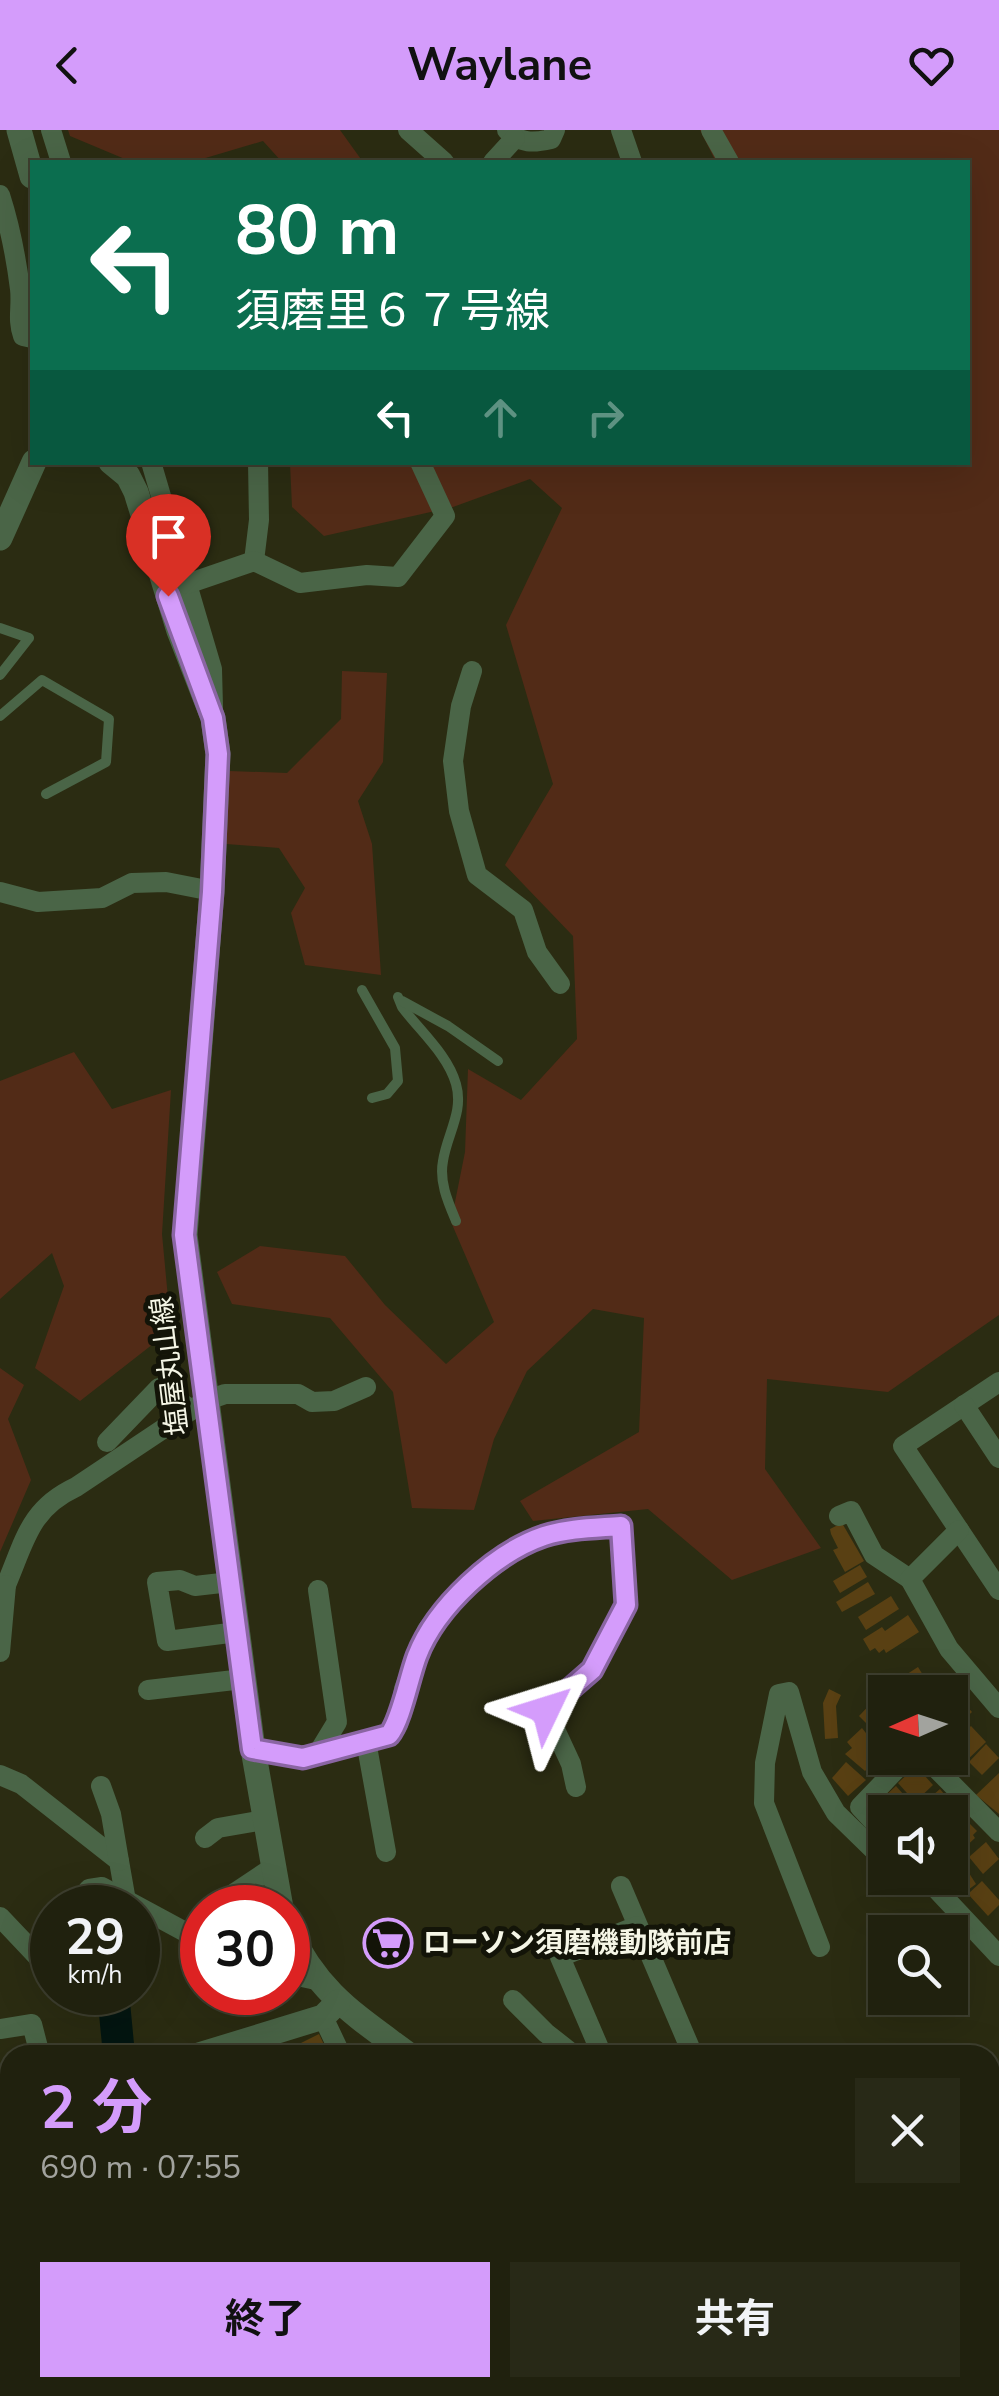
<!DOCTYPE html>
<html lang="ja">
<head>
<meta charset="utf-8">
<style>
  body { margin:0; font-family:"Nunito Sans","Noto Sans JP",sans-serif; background:#282917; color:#f1f3f6; height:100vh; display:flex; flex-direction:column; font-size:38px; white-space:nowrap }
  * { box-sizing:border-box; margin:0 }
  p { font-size:32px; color:#a2a39e }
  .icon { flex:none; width:55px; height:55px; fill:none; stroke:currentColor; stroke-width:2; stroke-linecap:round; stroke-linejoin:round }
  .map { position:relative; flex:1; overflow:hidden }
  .side { position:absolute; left:0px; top:1915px; width:1000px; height:352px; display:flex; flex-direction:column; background:#20210e; border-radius:30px 30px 0 0; box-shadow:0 10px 40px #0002,0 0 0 2px #3d3e2e }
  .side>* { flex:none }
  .guide { position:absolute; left:30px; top:30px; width:940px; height:305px; border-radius:0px; box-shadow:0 10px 40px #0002,0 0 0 2px #3d3e2e; background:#0b6e4f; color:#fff; overflow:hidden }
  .needle { width:65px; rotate:267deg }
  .controls { position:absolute; left:868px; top:1545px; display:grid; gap:20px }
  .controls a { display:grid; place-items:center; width:100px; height:100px; border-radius:0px; background:#20210e; box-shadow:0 10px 40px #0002,0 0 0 2px #3d3e2e; font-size:50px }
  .speed { position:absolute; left:30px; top:1755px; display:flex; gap:20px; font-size:50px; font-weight:700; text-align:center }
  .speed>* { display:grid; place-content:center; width:130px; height:130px; border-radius:50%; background:#20210e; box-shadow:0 10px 40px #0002,0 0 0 2px #3d3e2e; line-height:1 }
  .speed small { font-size:25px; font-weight:400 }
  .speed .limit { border:15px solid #d22; background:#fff; color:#111 }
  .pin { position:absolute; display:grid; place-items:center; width:85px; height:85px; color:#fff; margin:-102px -42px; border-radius:50% 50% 50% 0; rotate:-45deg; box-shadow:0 0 10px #0007 }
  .pin .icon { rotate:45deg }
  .me { position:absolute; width:110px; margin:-55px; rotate:49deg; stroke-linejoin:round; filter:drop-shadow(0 0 8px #0008) }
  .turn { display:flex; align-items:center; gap:35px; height:210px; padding:0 40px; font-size:45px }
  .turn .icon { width:130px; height:130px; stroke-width:2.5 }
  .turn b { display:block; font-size:70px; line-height:85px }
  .lanes { display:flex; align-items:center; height:95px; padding:0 40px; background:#0003; justify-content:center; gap:50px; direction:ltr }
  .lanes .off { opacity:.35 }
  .round { display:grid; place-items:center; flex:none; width:105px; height:105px; border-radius:0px; background:#282917 }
  .overview { display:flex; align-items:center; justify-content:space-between; height:170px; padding:0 40px }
  h1 { font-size:60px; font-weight:700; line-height:75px; color:#d49cfb }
  .cta { display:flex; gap:20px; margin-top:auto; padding:20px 40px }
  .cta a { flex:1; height:115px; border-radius:0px; background:#d49cfb; color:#111; font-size:40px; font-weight:700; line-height:115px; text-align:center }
  .cta a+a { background:#282917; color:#f1f3f6 }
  header { display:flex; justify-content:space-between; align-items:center; height:130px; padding:0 40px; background:#d49cfb; color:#111; font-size:45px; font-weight:700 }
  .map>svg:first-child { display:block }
</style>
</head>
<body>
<header><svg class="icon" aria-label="back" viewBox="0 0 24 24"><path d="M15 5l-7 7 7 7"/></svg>Waylane<svg class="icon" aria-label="heart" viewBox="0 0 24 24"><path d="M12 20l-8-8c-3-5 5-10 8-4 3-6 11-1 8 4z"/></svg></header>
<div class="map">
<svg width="999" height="2266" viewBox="0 0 999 2266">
  <rect width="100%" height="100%" fill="#2b2c12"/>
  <!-- green -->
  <g fill="#522b17">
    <path d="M 68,0 L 340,0 L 363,32 L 282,32 L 263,11 L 192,32 L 132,32 L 70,6 Z"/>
    <path d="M 700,0 L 999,0 L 999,1185 L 888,1262 L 767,1249 L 765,1339 L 821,1418 L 732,1450 L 648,1379 L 533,1391 L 520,1371 L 639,1302 L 644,1188 L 593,1179 L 527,1241 L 494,1309 L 474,1380 L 412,1378 L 393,1262 L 330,1188 L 232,1174 L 217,1142 L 260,1116 L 345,1126 L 385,1175 L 446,1234 L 494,1192 L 451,1092 L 465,1022 L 468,939 L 521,970 L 577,909 L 573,806 L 505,735 L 553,654 L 506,495 L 562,378 L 530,349 L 453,377 L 324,406 L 292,377 L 290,333 L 968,332 L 968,32 L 716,32 Z"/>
    <path d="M 342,541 L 387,543 L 383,632 L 358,671 L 372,714 L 381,845 L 305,835 L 291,783 L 305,758 L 279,718 L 226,714 L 229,641 L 287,643 L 341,589 Z"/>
    <path d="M 74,922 L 112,979 L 171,960 L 162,1104 L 171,1200 L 80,1271 L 35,1238 L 64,1156 L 52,1123 L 0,1169 L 0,951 Z"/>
    <path d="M 0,1238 L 24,1255 L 8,1289 L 31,1350 L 0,1422 Z"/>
  </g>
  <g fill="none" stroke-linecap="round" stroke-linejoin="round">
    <!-- river -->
    <g stroke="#041611" stroke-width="32">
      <path d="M 113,1862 L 119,1925"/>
      <path d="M 135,2266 L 136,2258"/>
    </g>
  </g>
  <!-- building -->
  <g fill="#594013">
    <path d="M 842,1393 L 864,1431 L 845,1442 L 833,1420 L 838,1418 L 831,1404 L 830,1399 Z"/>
    <path d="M 860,1435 L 867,1447 L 840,1463 L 833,1451 Z"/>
    <path d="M 868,1452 L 875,1464 L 842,1482 L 836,1472 Z"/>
    <path d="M 891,1466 L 899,1479 L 866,1500 L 858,1487 Z"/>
    <path d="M 908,1485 L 919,1502 L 886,1523 L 884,1519 L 879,1523 L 875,1518 L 870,1521 L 863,1509 L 882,1497 L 885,1501 Z"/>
    <path d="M 918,1537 L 931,1558 L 924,1562 L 892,1562 L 890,1559 L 900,1553 L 898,1550 Z"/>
    <path d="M 829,1559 L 841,1565 L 836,1576 L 838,1608 L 825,1609 L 823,1573 Z"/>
    <path d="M 878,1566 L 885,1574 L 885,1585 L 872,1599 L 859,1586 Z"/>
    <path d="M 959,1568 L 972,1582 L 957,1596 L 961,1600 L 952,1609 L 950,1576 Z"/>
    <path d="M 971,1596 L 986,1612 L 963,1634 L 950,1620 L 950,1615 Z"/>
    <path d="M 862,1598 L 883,1625 L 865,1641 L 845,1624 L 852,1618 L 847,1612 Z"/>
    <path d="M 986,1614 L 999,1628 L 982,1645 L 969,1632 Z"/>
    <path d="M 846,1632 L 866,1650 L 848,1666 L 832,1648 Z"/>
    <path d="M 916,1636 L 933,1655 L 915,1672 L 898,1653 Z"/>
    <path d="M 999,1643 L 999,1684 L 976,1665 Z"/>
    <path d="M 888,1654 L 892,1658 L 884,1667 L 896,1656 L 912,1674 L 902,1682 L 885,1682 L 885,1694 L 872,1679 L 876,1675 L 871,1671 Z"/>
    <path d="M 940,1659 L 949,1670 L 944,1675 L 951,1682 L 924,1682 L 919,1677 Z"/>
    <path d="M 959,1683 L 977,1701 L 973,1705 L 975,1708 L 960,1722 L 950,1711 L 950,1691 Z"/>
    <path d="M 986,1712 L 999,1729 L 983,1744 L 969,1727 Z"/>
    <path d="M 960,1729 L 976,1754 L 964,1763 L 950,1744 L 950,1737 Z"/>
    <path d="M 982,1751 L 999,1770 L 999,1775 L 988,1786 L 968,1764 Z"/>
    <path d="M 319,1904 L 329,1925 L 302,1925 L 299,1914 Z"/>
    <path d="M 340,2258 L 378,2258 L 374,2266 L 348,2266 L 338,2261 Z"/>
  </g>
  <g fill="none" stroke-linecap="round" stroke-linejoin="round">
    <!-- service -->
    <g stroke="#4a6547" stroke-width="10">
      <path d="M 0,498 L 29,508 L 0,545"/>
      <path d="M 0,586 L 42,550 L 109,589 L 106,632 L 46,664"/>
      <path d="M 362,860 L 395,918 L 398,951 L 387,964 L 372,968"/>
      <path d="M 398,867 L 402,877 C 420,901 448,925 456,954 C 464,982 447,1004 443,1031 C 439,1052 448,1072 456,1091"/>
      <path d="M 402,871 L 448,896 L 498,931"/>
      <path d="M 196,2258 L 197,2266"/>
      <path d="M 253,2258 L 267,2265 L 271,2258"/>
      <path d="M 274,2258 L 291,2266"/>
      <path d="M 153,2266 L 154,2258"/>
      <path d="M 228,2266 L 229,2258"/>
      <path d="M 308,2266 L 311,2258"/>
    </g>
    <!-- minor -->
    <g stroke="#4a6547" stroke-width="20">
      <path d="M 51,0 L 61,32"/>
      <path d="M 408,0 L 444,32"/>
      <path d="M 507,0 C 520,14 534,13 551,9 L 555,0"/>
      <path d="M 621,0 L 632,32"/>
      <path d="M 711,0 L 729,32"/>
      <path d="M 493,32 L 515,8"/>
      <path d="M 0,65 C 10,96 16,127 20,159 C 22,177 17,189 23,206 L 32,208"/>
      <path d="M 151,332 L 212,539 L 213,577"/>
      <path d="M 254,431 L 259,390 L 258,332"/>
      <path d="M 187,454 L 254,431 L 300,453 L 367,445 L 398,447 L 445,386 L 420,332"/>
      <path d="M 472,541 L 461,576 L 453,631 L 459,681 L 477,745 L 523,780 L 537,822 L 560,854"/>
      <path d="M 0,762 L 38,772 L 102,768 L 132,753 L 166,752 L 212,761"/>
      <path d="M 999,1252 L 903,1316 L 999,1460"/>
      <path d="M 964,1275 L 999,1328"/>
      <path d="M 107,1312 L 159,1258 L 192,1280"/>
      <path d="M 839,1386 L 851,1381 L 874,1425 L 910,1449"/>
      <path d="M 959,1400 L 910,1449 L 949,1519 L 999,1578"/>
      <path d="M 230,1452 L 195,1456 L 180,1450 L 157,1452 L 167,1511 L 237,1502"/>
      <path d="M 0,1458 L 6,1455 C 25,1411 29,1379 76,1357 L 205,1271 L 225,1264 L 298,1264 L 312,1272 L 334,1271 L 366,1257"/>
      <path d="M 0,1522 L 6,1455"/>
      <path d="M 148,1560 L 243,1549"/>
      <path d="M 366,1611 L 386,1722"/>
      <path d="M 253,1619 L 303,1628 L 389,1605 L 398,1595 L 404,1559 L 427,1500 L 468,1455 L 523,1414 L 572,1400 L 621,1396 L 626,1475 L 591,1540 L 546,1580 L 571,1634 L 576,1657"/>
      <path d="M 317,1625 L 337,1592 L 318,1460"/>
      <path d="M 926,1628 L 999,1702"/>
      <path d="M 0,1645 L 21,1654 L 119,1731 L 126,1771"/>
      <path d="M 101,1656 L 111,1684 L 119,1731"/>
      <path d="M 885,1704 L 860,1677 L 907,1628"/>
      <path d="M 205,1708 L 218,1698 L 264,1690"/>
      <path d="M 926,1748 L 999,1826"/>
      <path d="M 621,1756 L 693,1925"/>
      <path d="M 79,1778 L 80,1770 L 89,1759 L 102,1757 L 202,1811"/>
      <path d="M 212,1778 L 272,1738"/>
      <path d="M 0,1787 L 37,1826 L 52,1834"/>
      <path d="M 820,1817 L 764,1673 L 765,1633 L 779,1564 L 789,1562 L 812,1642 L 836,1683 L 876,1722 L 885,1720"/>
      <path d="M 288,1844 L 316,1850"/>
      <path d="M 513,1870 L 546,1903 L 574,1925"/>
      <path d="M 323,1887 L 341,1925"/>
      <path d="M 0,1899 L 32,1894 L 40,1925"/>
      <path d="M 602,1925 L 560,1827 L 637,1796"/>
      <path d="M 0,2094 L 10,2097"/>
      <path d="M 31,2258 L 32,2266"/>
      <path d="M 580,2258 L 580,2266"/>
      <path d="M 658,2258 L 660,2266"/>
      <path d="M 870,2258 L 872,2266"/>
      <path d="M 394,2266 L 398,2258"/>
    </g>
    <!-- tertiary -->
    <g stroke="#4a6547" stroke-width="25">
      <path d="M 19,0 L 32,46"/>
      <path d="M 111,332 L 128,346 L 136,362 L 179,501 L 213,588 L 218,624 L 212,761 L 185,1105 L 253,1619 L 281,1778"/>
      <path d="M 0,408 L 34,332"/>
      <path d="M 288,1799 C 318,1863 354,1884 409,1925"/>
      <path d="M 199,1925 L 323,1887 L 338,1872"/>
      <path d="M 0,1984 L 10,1982"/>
      <path d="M 990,2045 L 999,2057"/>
    </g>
  </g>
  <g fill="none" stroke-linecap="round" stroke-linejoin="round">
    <!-- route casing -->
    <g stroke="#8a65a3" stroke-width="25">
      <path id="route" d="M 168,466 L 213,588 L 218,624 L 212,762 L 184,1105 L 252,1619 L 303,1628 L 389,1605 C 401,1591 409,1547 417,1526 C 436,1477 494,1423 544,1406 C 569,1398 596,1398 621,1396 L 626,1475 L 592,1540 L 546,1580"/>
    </g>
    <!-- route -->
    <use href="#route" stroke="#d49cfb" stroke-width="18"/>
  </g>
  <!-- icons -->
  <defs>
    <g id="supermarket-ring" transform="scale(2.5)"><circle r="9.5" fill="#131408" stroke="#d49cfb" stroke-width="1.5"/><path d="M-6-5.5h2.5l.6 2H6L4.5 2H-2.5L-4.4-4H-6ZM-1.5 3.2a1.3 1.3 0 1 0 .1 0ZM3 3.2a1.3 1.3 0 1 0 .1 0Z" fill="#d49cfb"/></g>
  </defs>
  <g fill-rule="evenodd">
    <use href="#supermarket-ring" x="388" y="1813"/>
  </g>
  <g text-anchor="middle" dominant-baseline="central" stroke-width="10" stroke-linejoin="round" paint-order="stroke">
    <!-- street labels -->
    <g font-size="28" fill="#f5f6e6" stroke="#131408">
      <text transform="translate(170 1236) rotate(-97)">塩屋丸山線</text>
    </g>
    <!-- poi labels -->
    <g font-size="28" font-weight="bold" fill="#f5f6e6" stroke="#131408" text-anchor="start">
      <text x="423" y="1813">ローソン須磨機動隊前店</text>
    </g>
  </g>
</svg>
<div class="controls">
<a><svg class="needle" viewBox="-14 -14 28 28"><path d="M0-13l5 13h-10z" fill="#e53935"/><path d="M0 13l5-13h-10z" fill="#a2a39e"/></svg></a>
<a><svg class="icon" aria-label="sound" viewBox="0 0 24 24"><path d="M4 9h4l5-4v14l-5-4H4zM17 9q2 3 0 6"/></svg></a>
<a><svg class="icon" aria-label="search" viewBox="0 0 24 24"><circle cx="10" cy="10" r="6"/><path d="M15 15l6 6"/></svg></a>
</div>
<div class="speed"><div>29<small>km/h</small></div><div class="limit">30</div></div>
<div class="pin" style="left:168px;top:466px;background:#d93025"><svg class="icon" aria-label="arrive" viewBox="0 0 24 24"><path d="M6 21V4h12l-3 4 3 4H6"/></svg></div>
<svg class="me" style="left:546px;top:1580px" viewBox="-20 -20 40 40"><path d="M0-17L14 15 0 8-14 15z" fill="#d49cfb" stroke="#fff" stroke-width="4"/></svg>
<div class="guide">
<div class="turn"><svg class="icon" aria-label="left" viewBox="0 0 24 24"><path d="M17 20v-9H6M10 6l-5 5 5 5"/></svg><div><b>80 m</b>須磨里６７号線</div></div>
<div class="lanes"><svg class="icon" aria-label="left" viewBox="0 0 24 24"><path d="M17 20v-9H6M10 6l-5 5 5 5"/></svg><svg class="icon off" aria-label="ahead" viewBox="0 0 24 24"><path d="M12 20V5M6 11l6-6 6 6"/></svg><svg class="icon off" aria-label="right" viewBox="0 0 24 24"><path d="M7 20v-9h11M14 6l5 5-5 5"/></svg></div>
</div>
<section class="side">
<div class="overview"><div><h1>2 分</h1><p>690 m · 07:55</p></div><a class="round"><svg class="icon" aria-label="close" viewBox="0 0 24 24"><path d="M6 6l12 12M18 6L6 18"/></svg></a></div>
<div class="cta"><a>終了</a><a>共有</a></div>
</section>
</div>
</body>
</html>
